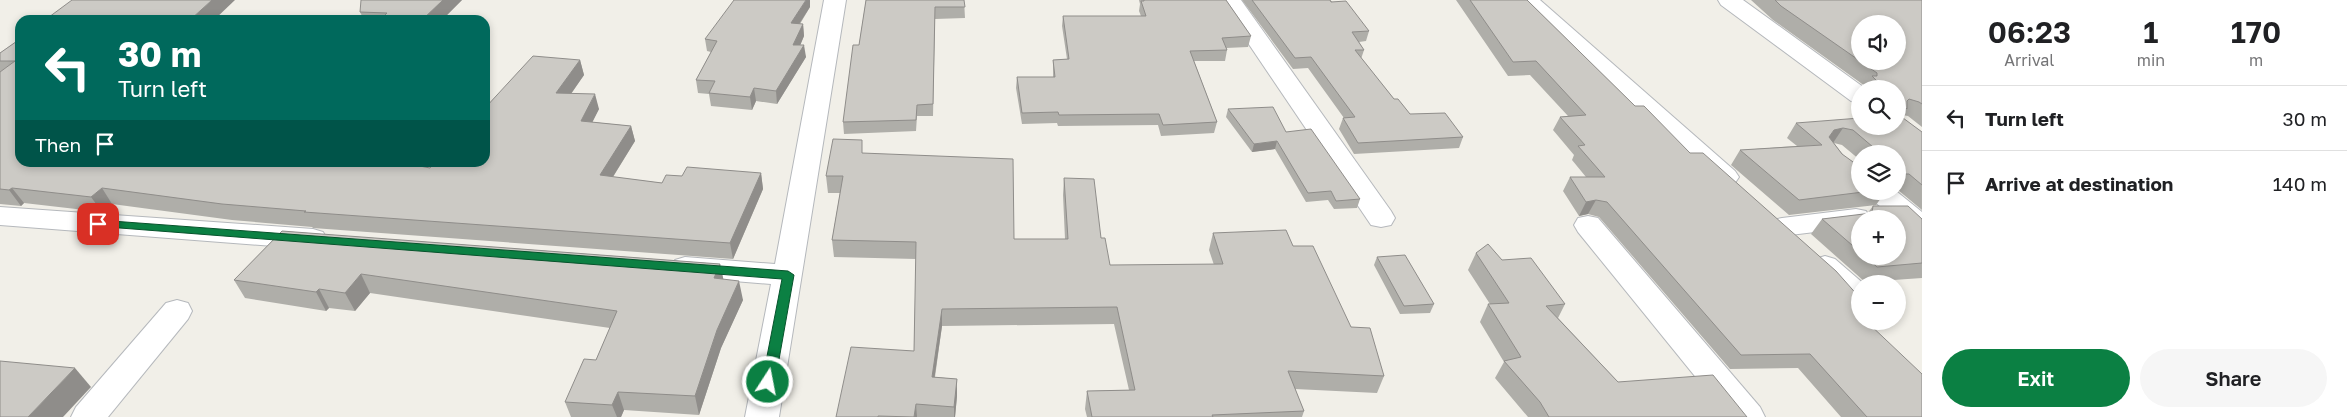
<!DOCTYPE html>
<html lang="en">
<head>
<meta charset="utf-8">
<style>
  body { margin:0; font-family:"Golos Text",sans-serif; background:#f6f6f6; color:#202124; height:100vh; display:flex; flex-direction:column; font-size:19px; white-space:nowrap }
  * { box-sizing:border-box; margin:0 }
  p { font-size:16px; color:#757577 }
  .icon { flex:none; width:28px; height:28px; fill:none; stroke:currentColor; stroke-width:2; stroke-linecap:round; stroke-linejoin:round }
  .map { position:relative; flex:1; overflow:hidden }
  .side { display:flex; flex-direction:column; background:#fff; width:425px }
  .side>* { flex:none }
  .hud { position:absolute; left:15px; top:15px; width:475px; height:152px; border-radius:15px; box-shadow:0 2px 8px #0003; background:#00695c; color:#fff; overflow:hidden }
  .tools { position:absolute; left:1851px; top:15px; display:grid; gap:10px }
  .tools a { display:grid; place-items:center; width:55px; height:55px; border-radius:50%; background:#fff; box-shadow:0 2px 8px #0003; font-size:25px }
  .pin { position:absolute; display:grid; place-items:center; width:42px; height:42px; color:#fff; margin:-21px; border-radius:10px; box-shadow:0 2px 8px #0006 }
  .me { position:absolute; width:55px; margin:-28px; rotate:11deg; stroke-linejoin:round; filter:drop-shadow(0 0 4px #0008) }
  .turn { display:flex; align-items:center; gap:18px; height:105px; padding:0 20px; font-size:22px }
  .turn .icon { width:65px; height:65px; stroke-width:2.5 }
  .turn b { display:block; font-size:35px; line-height:42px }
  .then { display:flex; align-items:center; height:48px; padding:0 20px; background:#0003; gap:10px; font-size:19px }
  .eta { display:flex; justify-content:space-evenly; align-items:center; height:85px; text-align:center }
  .eta b { font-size:30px; font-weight:600; line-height:35px }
  .action { display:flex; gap:10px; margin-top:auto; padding:10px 20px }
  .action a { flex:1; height:58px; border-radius:30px; background:#0b8043; color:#fff; font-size:20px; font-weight:600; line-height:58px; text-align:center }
  .action a+a { background:#f6f6f6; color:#202124 }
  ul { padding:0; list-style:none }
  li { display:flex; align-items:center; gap:15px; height:65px; padding:0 20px; border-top:1px solid #e0e0e0 }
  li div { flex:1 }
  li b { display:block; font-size:19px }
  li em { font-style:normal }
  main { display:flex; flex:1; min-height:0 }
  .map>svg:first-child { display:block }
</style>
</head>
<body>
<main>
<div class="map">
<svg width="1922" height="417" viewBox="0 0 1922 417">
  <rect width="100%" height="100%" fill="#f1efe8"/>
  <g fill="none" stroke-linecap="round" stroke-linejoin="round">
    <!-- minor casing -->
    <g stroke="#b5b8bc" stroke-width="2">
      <g id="minor">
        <path d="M 824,0 L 846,0 L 779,417 L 745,417 L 771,284 L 685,277 L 675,274 L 670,267 L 675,260 L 685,257 L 775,264 Z"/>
        <path d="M 1219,0 L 1241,0 L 1391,211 L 1395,218 L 1391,225 L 1381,227 L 1371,225 Z"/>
        <path d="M 1516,0 L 1540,0 L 1735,171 L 1739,177 L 1735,183 L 1726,185 L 1717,183 Z"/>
        <path d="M 1718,0 L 1743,0 L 1866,89 L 1860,89 L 1860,103 L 1851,101 L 1721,5 Z"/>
        <path d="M 1866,191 L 1896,191 L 1922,212 L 1922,236 L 1912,234 L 1898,221 L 1898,219 L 1895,219 L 1869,197 Z"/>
        <path d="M 0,207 L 313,229 L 323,232 L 327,239 L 323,246 L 313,249 L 0,225 Z"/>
        <path d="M 1856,209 L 1866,211 L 1870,218 L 1860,219 L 1860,226 L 1856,227 L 1782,236 L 1772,234 L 1768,227 L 1772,220 L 1782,218 Z"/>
        <path d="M 1588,216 L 1598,218 L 1760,407 L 1765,417 L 1728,417 L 1578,232 L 1574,225 L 1578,218 Z"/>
        <path d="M 1825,256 L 1835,259 L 1864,284 L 1860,284 L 1860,308 C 1842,302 1820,282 1810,266 L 1815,259 Z"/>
        <path d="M 177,300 L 188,303 L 192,311 L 188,319 L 108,417 L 71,417 L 76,407 L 166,303 Z"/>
      </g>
    </g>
    <!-- minor -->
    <use href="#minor" fill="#fff" fill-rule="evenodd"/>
  </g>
  <!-- wall -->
  <g fill="#afaea9" fill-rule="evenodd">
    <path d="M 462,0 L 442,20 L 364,20 L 360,12 Z"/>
    <path d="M 866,0 L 964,0 L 965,18 L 935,19 L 933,116 L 917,116 L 916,131 L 844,134 L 843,122 L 859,45 Z"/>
    <path d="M 1139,0 L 1226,0 L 1251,36 L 1248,47 L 1226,48 L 1227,50 L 1225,61 L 1194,61 L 1217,122 L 1214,133 L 1161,136 L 1158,125 L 1058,126 L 1057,123 L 1022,124 L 1016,88 L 1017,77 L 1053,77 L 1053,60 L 1067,59 L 1062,26 L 1063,16 L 1141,16 L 1139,11 L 1140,4 Z"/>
    <path d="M 1242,0 L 1330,0 L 1369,31 L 1366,41 L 1359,42 L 1364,50 L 1361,59 L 1394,99 L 1410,114 L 1463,137 L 1459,148 L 1354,154 L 1339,129 L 1343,118 L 1344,118 L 1308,68 L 1293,69 Z"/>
    <path d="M 1456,0 L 1527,0 L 1635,106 L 1860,298 L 1860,321 L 1922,417 L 1841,417 L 1798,368 L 1730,369 L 1599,217 L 1588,214 L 1579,216 L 1563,191 L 1570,177 L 1586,177 L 1572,160 L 1574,155 L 1553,130 L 1560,117 L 1568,116 L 1530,75 L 1508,76 Z"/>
    <path d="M 1751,0 L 1922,0 L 1922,127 L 1908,116 L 1902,115 L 1901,117 L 1922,132 L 1922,210 L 1898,190 L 1898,154 L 1860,154 L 1860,160 L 1842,145 L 1834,143 L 1871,191 L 1886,191 L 1876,205 L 1789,215 L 1731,165 L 1740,150 L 1797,146 L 1787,138 L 1796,123 L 1898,126 L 1898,89 L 1864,89 L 1865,86 L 1773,20 Z"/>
    <path d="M 810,7 L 800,24 L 803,24 L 804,36 L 800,45 L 806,57 L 777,104 L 756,101 L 752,110 L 711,106 L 709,94 L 698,93 L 696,80 L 711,52 L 707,51 L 705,39 Z"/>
    <path d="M 20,39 L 20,162 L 430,168 L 580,60 L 584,75 L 571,94 L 599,109 L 592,122 L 631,126 L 635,141 L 613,177 L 662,183 L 682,176 L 761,173 L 763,189 L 733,259 L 313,228 L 312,227 L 232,220 L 112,204 L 102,212 L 24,203 L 21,206 L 0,204 L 0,53 Z"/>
    <path d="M 1228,109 L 1286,132 L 1360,199 L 1357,208 L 1334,209 L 1328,200 L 1306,202 L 1275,149 L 1252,152 L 1226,117 Z"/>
    <path d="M 863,153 L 1014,239 L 1065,239 L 1063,195 L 1064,178 L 1101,238 L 1110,265 L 1214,265 L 1209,250 L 1213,233 L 1293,246 L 1351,327 L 1384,376 L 1377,393 L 1295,389 L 1304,411 L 1302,417 L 1087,417 L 1085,409 L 1087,391 L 1129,390 L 1114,324 L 942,326 L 935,377 L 957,379 L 957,396 L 955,417 L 836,417 L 914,351 L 916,259 L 834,257 L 832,240 L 840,193 L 828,193 L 826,176 Z"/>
    <path d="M 1873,206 L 1922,219 L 1922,278 L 1865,282 L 1811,234 L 1822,219 L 1867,214 ZM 1860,219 L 1898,256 L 1860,256 Z"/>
    <path d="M 282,231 L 720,264 L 723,279 L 743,300 L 721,348 L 699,415 L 624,410 L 621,417 L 571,417 L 565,402 L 596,360 L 610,328 L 370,293 L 355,311 L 329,308 L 326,311 L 245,298 L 234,280 Z"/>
    <path d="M 1476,253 L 1502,260 L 1565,304 L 1558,318 L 1618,382 L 1747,417 L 1528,417 L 1495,378 L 1504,362 L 1480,322 L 1488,304 L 1490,304 L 1468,270 Z"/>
    <path d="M 1377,257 L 1434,304 L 1430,313 L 1400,314 L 1374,265 Z"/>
  </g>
  <!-- shaded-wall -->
  <g fill="#8f8d8a">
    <path d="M 212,0 L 235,0 L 214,20 L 190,20 Z"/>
    <path d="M 443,0 L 462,0 L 442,20 L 422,20 Z"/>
    <path d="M 806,0 L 810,0 L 810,7 L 792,35 L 791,23 Z"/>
    <path d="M 803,24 L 804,36 L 795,58 L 793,45 Z"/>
    <path d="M 804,45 L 806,57 L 777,104 L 776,91 Z"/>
    <path d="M 580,60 L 584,75 L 561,108 L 556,93 Z"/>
    <path d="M 754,88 L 756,101 L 752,110 L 750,97 Z"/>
    <path d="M 595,94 L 599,109 L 585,137 L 581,121 Z"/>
    <path d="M 631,126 L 635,141 L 604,191 L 600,175 Z"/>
    <path d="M 1843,128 L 1833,143 L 1818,152 L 1834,130 Z"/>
    <path d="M 1277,141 L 1275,149 L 1252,152 L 1254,144 Z"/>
    <path d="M 761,173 L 763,189 L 733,259 L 730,243 Z"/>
    <path d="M 12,188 L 24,203 L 21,206 L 9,190 Z"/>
    <path d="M 102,188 L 112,204 L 102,212 L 91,197 Z"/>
    <path d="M 1596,200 L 1588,214 L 1579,216 L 1586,202 Z"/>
    <path d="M 720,264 L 724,282 L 714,278 Z"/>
    <path d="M 361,274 L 370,293 L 355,311 L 345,293 Z"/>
    <path d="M 739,281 L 743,300 L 721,348 L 699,415 L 695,396 L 717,330 Z"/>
    <path d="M 319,289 L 329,308 L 326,311 L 316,292 Z"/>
    <path d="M 942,309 L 942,326 L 932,394 L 932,377 Z"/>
    <path d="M 75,368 L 91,387 L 63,417 L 28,417 Z"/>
    <path d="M 957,379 L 957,396 L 955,417 L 954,417 L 954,407 Z"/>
    <path d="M 618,392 L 624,410 L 621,417 L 617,417 L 612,405 Z"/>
    <path d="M 916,404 L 917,417 L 914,417 Z"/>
  </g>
  <!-- building -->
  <g fill="#cccac5" stroke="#8f8d8a">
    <path d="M 72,0 L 212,0 L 190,20 L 45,20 Z"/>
    <path d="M 361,0 L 443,0 L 422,20 L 380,20 L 387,13 L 360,12 Z"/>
    <path d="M 734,0 L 806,0 L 791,23 L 803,24 L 793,45 L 804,45 L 776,91 L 754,88 L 750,97 L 709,93 L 715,81 L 696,80 L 717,41 L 705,39 Z"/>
    <path d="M 866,0 L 964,0 L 965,7 L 935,7 L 933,104 L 917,105 L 916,120 L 843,122 L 853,45 L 859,45 Z"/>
    <path d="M 1144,0 L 1226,0 L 1251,36 L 1222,38 L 1227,50 L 1190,51 L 1217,122 L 1163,125 L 1159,114 L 1059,115 L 1058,112 L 1022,113 L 1017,77 L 1055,77 L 1053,60 L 1069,59 L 1063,16 L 1146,16 L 1141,1 L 1144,1 Z"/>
    <path d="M 1252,0 L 1330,0 L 1331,2 L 1346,1 L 1369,31 L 1352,32 L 1364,50 L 1355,50 L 1394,99 L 1398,99 L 1410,114 L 1445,113 L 1463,137 L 1358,143 L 1343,118 L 1355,117 L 1311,57 L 1295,58 Z"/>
    <path d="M 1470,0 L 1527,0 L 1635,106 L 1644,106 L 1690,153 L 1703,153 L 1836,271 L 1860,298 L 1860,310 L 1854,310 L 1860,316 L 1860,321 L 1866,321 L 1922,374 L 1922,417 L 1867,417 L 1810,354 L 1741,355 L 1607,202 L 1596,200 L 1586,202 L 1570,177 L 1605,177 L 1578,146 L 1585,145 L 1560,117 L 1586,115 L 1536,61 L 1513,62 Z"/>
    <path d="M 1775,0 L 1922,0 L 1922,104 L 1919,102 L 1909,99 L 1907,101 L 1907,109 L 1898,101 L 1898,89 L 1885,89 L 1872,76 L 1877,76 L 1877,73 L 1860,61 L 1898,61 L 1898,24 L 1860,24 L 1860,61 L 1781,6 Z"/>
    <path d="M 20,39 L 20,162 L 399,162 L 430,168 L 434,162 L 485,162 L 485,108 L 533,56 L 580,60 L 556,93 L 595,94 L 581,121 L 631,126 L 600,175 L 662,183 L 666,175 L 682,176 L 687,167 L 761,173 L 730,243 L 304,212 L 306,211 L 222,204 L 102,188 L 91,197 L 12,188 L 9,190 L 0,189 L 0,72 L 15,61 L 0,61 L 0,53 Z"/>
    <path d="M 1273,107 L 1286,132 L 1311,129 L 1360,199 L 1336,201 L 1331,191 L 1308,193 L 1277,141 L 1254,144 L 1228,109 Z"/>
    <path d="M 1898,115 L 1899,115 L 1922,132 L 1922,185 L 1909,174 L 1898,174 L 1898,154 L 1872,154 L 1873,147 L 1853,130 L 1843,128 L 1834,130 L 1829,137 L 1842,154 L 1860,167 L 1860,191 L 1871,191 L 1799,200 L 1740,150 L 1822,145 L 1796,123 L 1860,118 L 1860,126 L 1898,126 Z"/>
    <path d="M 833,139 L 862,140 L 862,153 L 1013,159 L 1014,239 L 1068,239 L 1064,178 L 1094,179 L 1101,238 L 1105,238 L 1110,265 L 1223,264 L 1213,233 L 1286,230 L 1293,246 L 1313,246 L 1351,327 L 1370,328 L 1384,376 L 1288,371 L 1304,411 L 1212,415 L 1213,417 L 1092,417 L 1087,391 L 1135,390 L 1117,307 L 942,309 L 932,377 L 957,379 L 954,407 L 916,404 L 914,417 L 878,416 L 878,417 L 836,417 L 851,347 L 914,351 L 916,242 L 832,240 L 843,176 L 826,176 Z"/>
    <path d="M 1873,206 L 1908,206 L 1922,219 L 1922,263 L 1877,267 L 1865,256 L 1898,256 L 1898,219 L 1860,219 L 1860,252 L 1822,219 L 1872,213 Z"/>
    <path d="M 282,231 L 720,264 L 714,278 L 739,281 L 717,330 L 695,396 L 618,392 L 612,405 L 565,402 L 584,359 L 596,360 L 617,311 L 361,274 L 345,293 L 319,289 L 316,292 L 234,280 Z"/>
    <path d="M 1488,244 L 1502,260 L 1531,258 L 1565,304 L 1546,306 L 1618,382 L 1713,375 L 1747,417 L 1549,417 L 1540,402 L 1504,361 L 1521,357 L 1488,304 L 1509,303 L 1476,253 Z"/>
    <path d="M 1405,255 L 1434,304 L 1404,306 L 1377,257 Z"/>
    <path d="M 0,361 L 75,368 L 28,417 L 0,417 Z"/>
  </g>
  <!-- route -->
  <path fill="#0b8043" stroke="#07532c" d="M 98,220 L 788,271 L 794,275 L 775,382 L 773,385 L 764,385 L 762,382 L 782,279 L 94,226 L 93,224 L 94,221 Z"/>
</svg>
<div class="tools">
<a><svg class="icon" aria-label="sound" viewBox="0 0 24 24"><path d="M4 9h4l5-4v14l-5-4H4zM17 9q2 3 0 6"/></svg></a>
<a><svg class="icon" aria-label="search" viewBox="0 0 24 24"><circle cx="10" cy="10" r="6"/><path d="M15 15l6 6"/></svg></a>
<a><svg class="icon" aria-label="layers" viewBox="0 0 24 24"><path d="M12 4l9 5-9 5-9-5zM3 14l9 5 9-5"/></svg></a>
<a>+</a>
<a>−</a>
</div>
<div class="pin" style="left:98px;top:224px;background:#d93025"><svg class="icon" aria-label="arrive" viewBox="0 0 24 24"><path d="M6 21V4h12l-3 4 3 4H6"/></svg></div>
<svg class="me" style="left:768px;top:382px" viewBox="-20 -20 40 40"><circle r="17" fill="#0b8043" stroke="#fff" stroke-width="3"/><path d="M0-11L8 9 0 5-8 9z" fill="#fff"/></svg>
<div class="hud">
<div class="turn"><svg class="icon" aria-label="left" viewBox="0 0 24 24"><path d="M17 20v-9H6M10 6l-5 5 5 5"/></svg><div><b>30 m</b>Turn left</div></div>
<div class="then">Then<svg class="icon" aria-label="arrive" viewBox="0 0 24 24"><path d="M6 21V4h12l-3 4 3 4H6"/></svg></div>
</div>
</div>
<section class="side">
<div class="eta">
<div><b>06:23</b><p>Arrival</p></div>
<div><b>1</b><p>min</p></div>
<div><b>170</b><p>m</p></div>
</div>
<ul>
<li><svg class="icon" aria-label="left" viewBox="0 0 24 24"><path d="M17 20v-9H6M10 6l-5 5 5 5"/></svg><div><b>Turn left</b></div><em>30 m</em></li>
<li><svg class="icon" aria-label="arrive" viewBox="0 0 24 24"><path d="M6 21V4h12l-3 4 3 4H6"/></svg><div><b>Arrive at destination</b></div><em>140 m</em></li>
</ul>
<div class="action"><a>Exit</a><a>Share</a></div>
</section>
</main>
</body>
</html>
